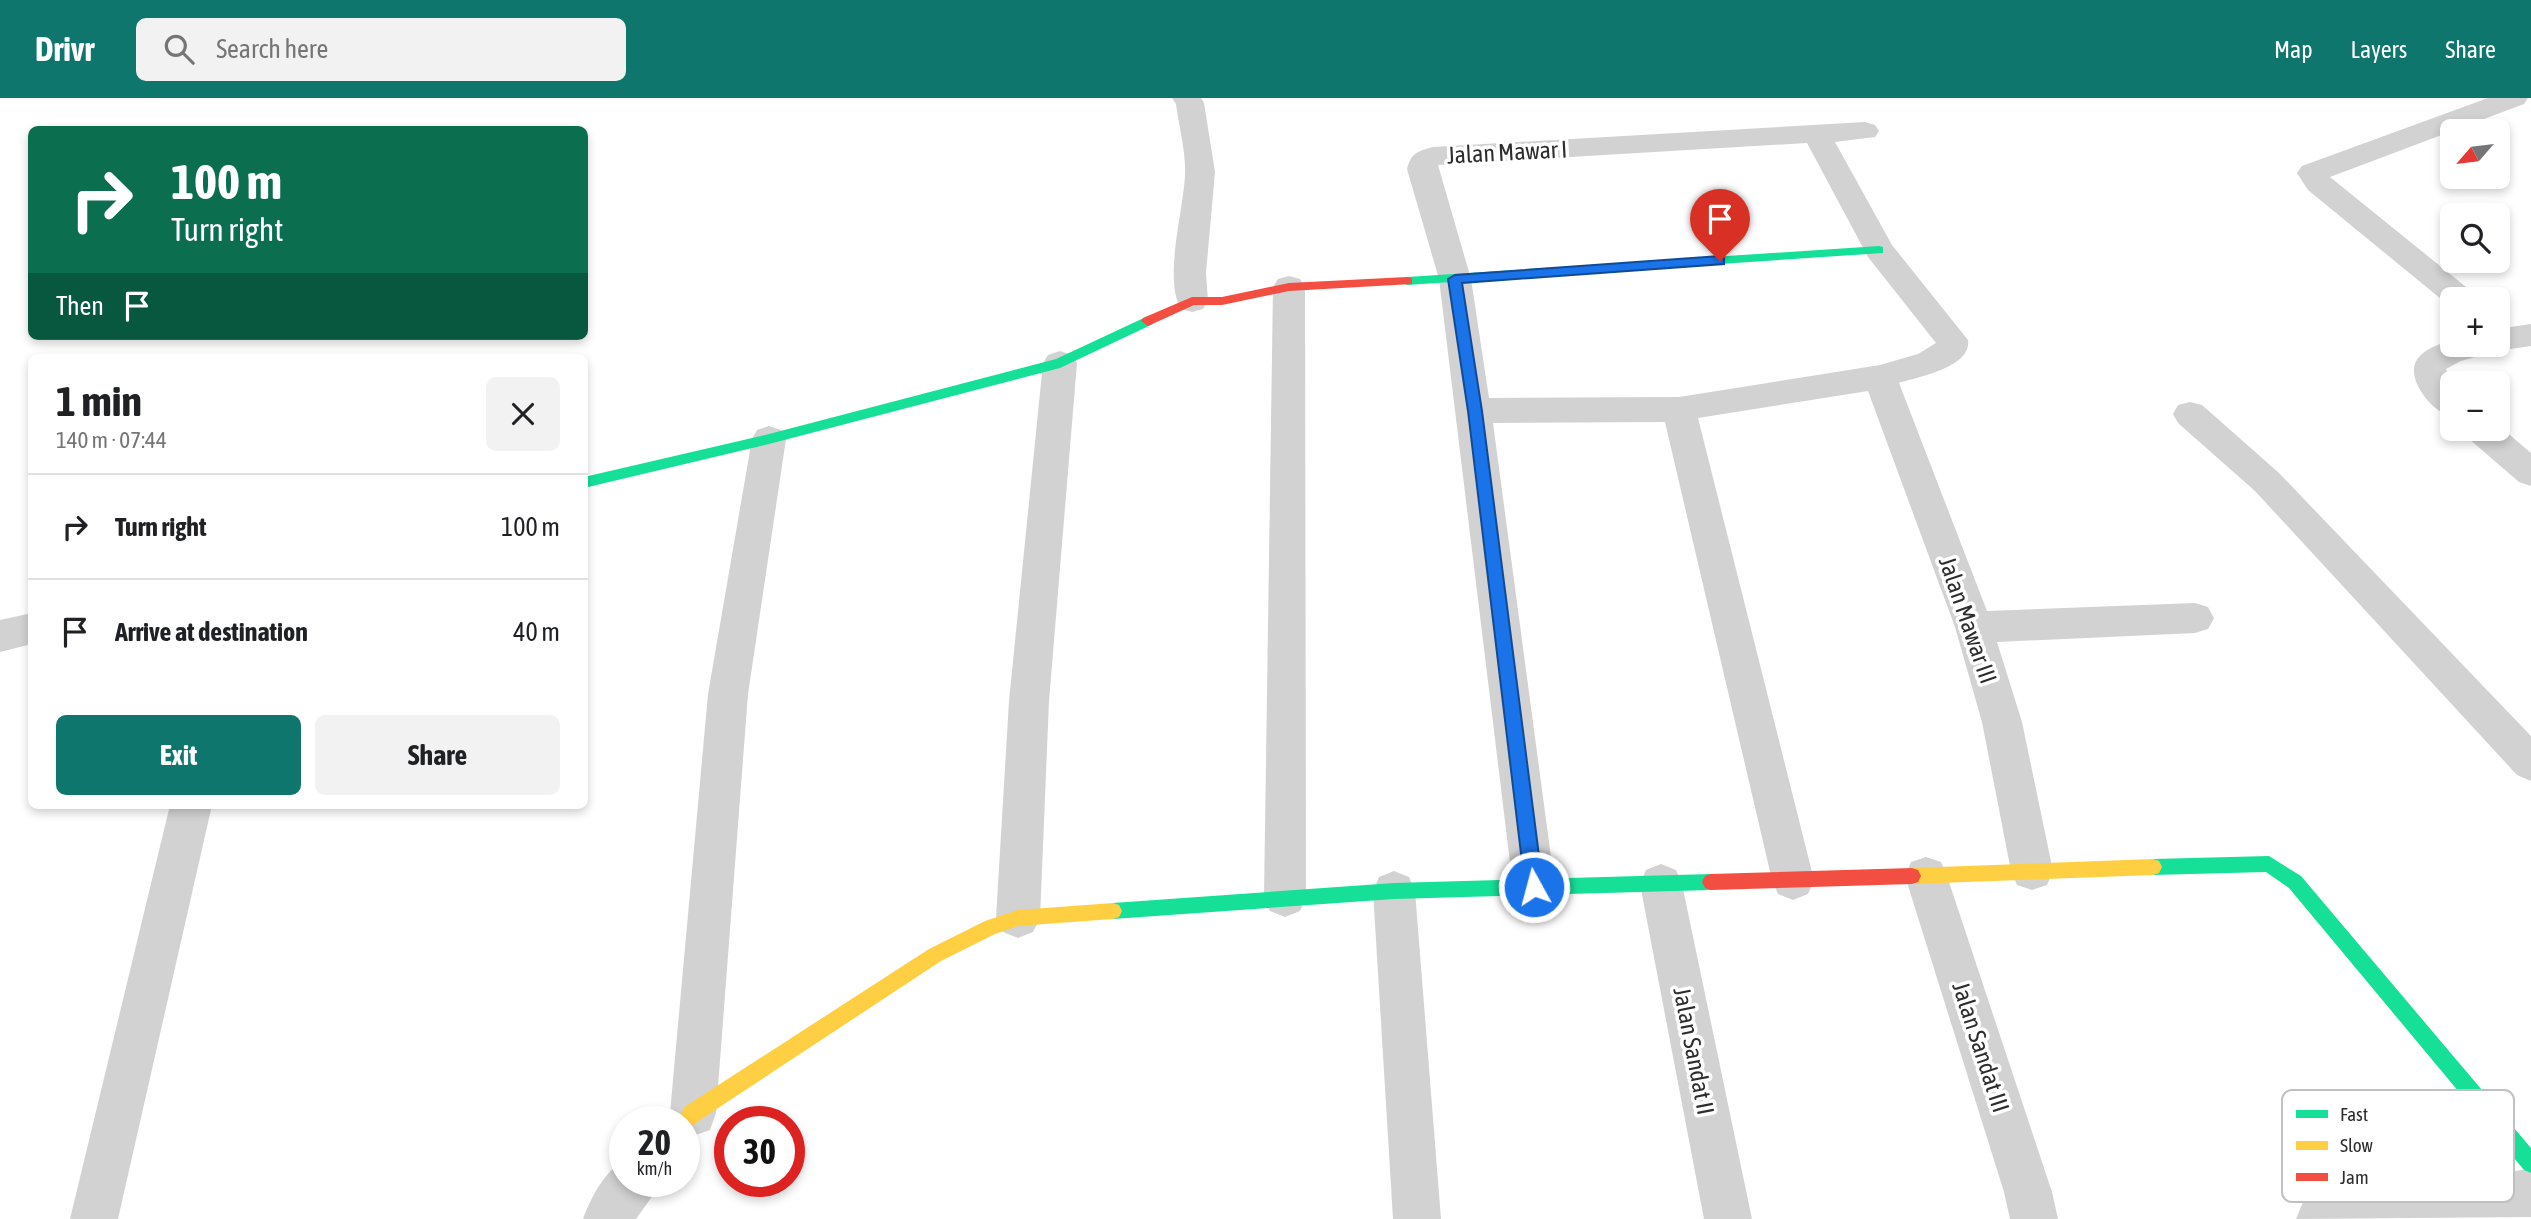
<!DOCTYPE html>
<html lang="en">
<head>
<meta charset="utf-8">
<style>
  body { margin:0; font-family:"Asap Condensed",sans-serif; background:#f2f2f2; color:#202124; height:100vh; display:flex; flex-direction:column; font-size:26px; white-space:nowrap }
  * { box-sizing:border-box; margin:0 }
  p { font-size:23px; color:#757577 }
  .icon { flex:none; width:38px; height:38px; fill:none; stroke:currentColor; stroke-width:2; stroke-linecap:round; stroke-linejoin:round }
  .map { position:relative; flex:1; overflow:hidden }
  .side { position:absolute; left:28px; top:256px; width:560px; height:455px; display:flex; flex-direction:column; background:#fff; border-radius:10px; box-shadow:0 4px 10px #0003 }
  .side>* { flex:none }
  .hud { position:absolute; left:28px; top:28px; width:560px; height:214px; border-radius:10px; box-shadow:0 4px 10px #0003; background:#0b6e4f; color:#fff; overflow:hidden }
  .needle { width:46px; rotate:242deg }
  .tools { position:absolute; left:2440px; top:21px; display:grid; gap:14px }
  .tools a { display:grid; place-items:center; width:70px; height:70px; border-radius:10px; background:#fff; box-shadow:0 4px 10px #0003; font-size:35px }
  .speed { position:absolute; left:609px; top:1008px; display:flex; gap:14px; font-size:35px; font-weight:700; text-align:center }
  .speed>* { display:grid; place-content:center; width:91px; height:91px; border-radius:50%; background:#fff; box-shadow:0 4px 10px #0003; line-height:1 }
  .speed small { font-size:18px; font-weight:400 }
  .speed .limit { border:10px solid #d22; background:#fff; color:#111 }
  .pin { position:absolute; display:grid; place-items:center; width:60px; height:60px; color:#fff; margin:-72px -30px; border-radius:50% 50% 50% 0; rotate:-45deg; box-shadow:0 0 7px #0007 }
  .pin .icon { rotate:45deg }
  .me { position:absolute; width:77px; margin:-38px; rotate:353deg; stroke-linejoin:round; filter:drop-shadow(0 0 5px #0008) }
  .turn { display:flex; align-items:center; gap:24px; height:147px; padding:0 28px; font-size:32px }
  .turn .icon { width:91px; height:91px; stroke-width:2.5 }
  .turn b { display:block; font-size:49px; line-height:60px }
  .then { display:flex; align-items:center; height:66px; padding:0 28px; background:#0003; gap:14px; font-size:26px }
  .round { display:grid; place-items:center; flex:none; width:74px; height:74px; border-radius:10px; background:#f2f2f2 }
  .headline { display:flex; align-items:center; justify-content:space-between; height:119px; padding:0 28px }
  h1 { font-size:42px; font-weight:700; line-height:52px }
  .primary-button { display:flex; gap:14px; margin-top:auto; padding:14px 28px }
  .primary-button a { flex:1; height:80px; border-radius:10px; background:#0f766e; color:#fff; font-size:28px; font-weight:700; line-height:80px; text-align:center }
  .primary-button a+a { background:#f2f2f2; color:#202124 }
  ul { padding:0; list-style:none }
  li { display:flex; align-items:center; gap:21px; height:105px; padding:0 28px; border-top:2px solid #e0e0e0 }
  li div { flex:1 }
  li b { display:block; font-size:26px }
  li em { font-style:normal }
  header { display:flex; align-items:center; gap:42px; box-sizing:border-box; height:98px; padding:0 35px; background:#0f766e; color:#fff }
  header strong { font-size:33px }
  nav { display:flex; gap:38px; margin-inline-start:auto; font-size:24px }
  .search { width:490px; height:63px; background:#f2f2f2; display:flex; align-items:center; gap:18px; box-sizing:border-box; padding:0 24px; border-radius:10px; color:#757577; font-size:26px }
  .map>svg:first-child { display:block }
</style>
</head>
<body>
<header>
<strong>Drivr</strong>
<div class="search"><svg class="icon" aria-label="search" viewBox="0 0 24 24"><circle cx="10" cy="10" r="6"/><path d="M15 15l6 6"/></svg>Search here</div>
<nav><a>Map</a><a>Layers</a><a>Share</a></nav>
</header>
<div class="map">
<svg width="2531" height="1121" viewBox="0 0 2531 1121">
  <rect width="100%" height="100%" fill="#fff"/>
  <g fill="none" stroke-linecap="round" stroke-linejoin="round">
    <!-- street -->
    <g fill="#d2d2d2" fill-rule="evenodd">
      <path d="M 1172,0 L 1201,0 L 1204,5 L 1215,74 L 1206,175 L 1208,203 L 1203,211 L 1192,214 L 1181,211 C 1163,181 1184,111 1185,76 C 1186,54 1179,29 1176,6 Z"/>
      <path d="M 2488,0 L 2528,0 L 2524,6 L 2330,79 L 2471,193 L 2476,201 L 2452,201 L 2452,210 L 2308,92 L 2297,75 L 2302,68 Z"/>
      <path d="M 1865,24 L 1875,27 L 1879,33 L 1875,39 L 1835,44 L 1892,147 L 1968,242 C 1972,269 1919,279 1899,285 L 1987,513 L 2195,505 L 2208,509 L 2214,520 L 2208,531 L 2195,535 L 1997,544 L 2022,624 L 2053,773 L 2047,787 L 2032,792 L 2017,787 L 2011,773 L 1982,624 L 1955,529 L 1868,293 L 1698,320 L 1814,782 L 1808,796 L 1793,802 L 1778,796 L 1772,782 L 1665,324 L 1493,325 L 1555,789 L 1549,803 L 1534,809 L 1519,803 L 1513,789 L 1439,181 L 1407,71 C 1411,55 1418,53 1433,49 ZM 1807,45 L 1868,159 L 1936,245 L 1918,256 L 1880,267 L 1679,299 L 1489,300 L 1471,181 L 1438,67 Z"/>
      <path d="M 1289,178 L 1300,181 L 1305,189 L 1306,799 L 1300,813 L 1285,819 L 1270,813 L 1264,799 L 1273,189 L 1278,181 Z"/>
      <path d="M 2531,226 L 2531,248 L 2497,253 L 2491,252 L 2489,255 L 2461,263 L 2446,271 L 2452,285 L 2452,318 C 2438,314 2430,307 2422,295 C 2402,263 2422,251 2452,242 L 2452,247 L 2497,247 L 2497,231 Z"/>
      <path d="M 1060,253 L 1072,257 L 1077,265 L 1049,603 L 1040,820 L 1033,834 L 1018,840 L 1003,834 L 996,820 L 1009,603 L 1043,265 L 1048,257 Z"/>
      <path d="M 2190,304 L 2202,307 L 2279,375 L 2531,638 L 2531,683 L 2517,677 L 2255,393 L 2178,325 L 2173,316 L 2178,307 Z"/>
      <path d="M 2497,326 L 2531,355 L 2531,388 L 2519,384 L 2468,340 L 2463,331 L 2497,331 Z"/>
      <path d="M 769,328 L 781,332 L 786,341 L 748,596 L 716,1015 L 710,1032 L 693,1038 L 684,1035 L 684,1024 L 673,1024 L 670,1015 L 708,596 L 752,341 L 757,332 Z"/>
      <path d="M 32,515 L 32,546 L 0,554 L 0,522 Z"/>
      <path d="M 170,707 L 212,707 L 118,1121 L 70,1121 Z"/>
      <path d="M 1926,759 L 1941,764 L 1947,778 L 2052,1094 L 2058,1121 L 2010,1121 L 2004,1094 L 1905,778 L 1911,764 Z"/>
      <path d="M 1661,766 L 1676,772 L 1682,786 L 1752,1121 L 1704,1121 L 1640,786 L 1646,772 Z"/>
      <path d="M 1394,773 L 1409,779 L 1415,793 L 1441,1121 L 1393,1121 L 1373,793 L 1379,779 Z"/>
      <path d="M 625,1063 L 625,1083 L 658,1083 L 651,1100 L 636,1121 L 583,1121 C 590,1102 605,1071 625,1063 Z"/>
      <path d="M 2531,1071 L 2531,1119 L 2296,1121 L 2303,1104 L 2320,1097 Z"/>
    </g>
    <!-- fast -->
    <g fill="#16e098" fill-rule="evenodd">
      <path d="M 1879,148 L 1883,149 L 1883,155 L 1407,187 L 1401,183 L 1407,179 Z"/>
      <path d="M 1148,218 L 1153,220 L 1153,226 L 1060,270 L 769,346 L 584,390 L 584,379 L 769,336 L 1056,261 Z"/>
      <path d="M 2269,758 L 2301,778 L 2531,1050 L 2531,1075 L 2524,1072 L 2289,790 L 2266,774 L 2153,777 L 2147,775 L 2144,769 L 2147,763 L 2153,761 Z"/>
      <path d="M 1711,776 L 1717,778 L 1720,784 L 1717,790 L 1711,792 L 1394,801 L 1113,821 L 1107,819 L 1104,813 L 1107,807 L 1113,805 L 1394,785 Z"/>
    </g>
    <!-- slow -->
    <g fill="#ffcf43" fill-rule="evenodd">
      <path d="M 2153,761 L 2159,763 L 2162,769 L 2159,775 L 2153,777 L 1912,786 L 1906,784 L 1903,778 L 1906,772 L 1912,770 Z"/>
      <path d="M 1113,805 L 1119,807 L 1122,813 L 1119,819 L 1113,821 L 1018,828 L 995,836 L 941,863 L 700,1022 L 684,1034 L 684,1024 L 674,1024 L 686,1008 L 929,851 L 985,823 L 1018,812 Z"/>
    </g>
    <!-- jam -->
    <g fill="#f24e42" fill-rule="evenodd">
      <path d="M 1407,179 L 1412,180 L 1412,186 L 1289,193 L 1222,207 L 1194,207 L 1148,228 L 1141,223 L 1143,220 L 1192,199 L 1222,199 L 1289,185 Z"/>
      <path d="M 1912,770 L 1918,772 L 1921,778 L 1918,784 L 1912,786 L 1711,792 L 1705,790 L 1702,784 L 1705,778 L 1711,776 Z"/>
    </g>
  </g>
  <!-- route -->
  <path fill="#1a73e8" stroke="#114b97" stroke-width="2" d="M 1720,158 L 1724,160 L 1724,166 L 1462,185 L 1482,313 L 1543,789 L 1540,795 L 1534,797 L 1528,795 L 1525,789 L 1468,313 L 1448,181 L 1455,177 Z"/>
  <g text-anchor="middle" dominant-baseline="central" stroke-width="7" stroke-linejoin="round" paint-order="stroke">
    <!-- street labels -->
    <g font-size="24" fill="#2d2d2d" stroke="#fff">
      <text transform="translate(1507 54) rotate(-3)">Jalan Mawar I</text>
      <text transform="translate(1968 522) rotate(71)">Jalan Mawar III</text>
      <text transform="translate(1981 949) rotate(72)">Jalan Sandat III</text>
      <text transform="translate(1694 953) rotate(79)">Jalan Sandat II</text>
    </g>
  </g>
  <!-- legend -->
  <rect x="2282" y="992" width="232" height="112" rx="10" fill="#fff" stroke="#c0c0c0" stroke-width="2"/>
  <rect x="2296" y="1012" width="32" height="8" fill="#16e098"/>
  <rect x="2296" y="1043" width="32" height="9" fill="#ffcf43"/>
  <rect x="2296" y="1075" width="32" height="8" fill="#f24e42"/>
  <g font-size="19" fill="#2d2d2d">
    <text x="2340" y="1023">Fast</text>
    <text x="2340" y="1054">Slow</text>
    <text x="2340" y="1086">Jam</text>
  </g>
</svg>
<div class="tools">
<a><svg class="needle" viewBox="-14 -14 28 28"><path d="M0-13l5 13h-10z" fill="#e53935"/><path d="M0 13l5-13h-10z" fill="#757577"/></svg></a>
<a><svg class="icon" aria-label="search" viewBox="0 0 24 24"><circle cx="10" cy="10" r="6"/><path d="M15 15l6 6"/></svg></a>
<a>+</a>
<a>−</a>
</div>
<div class="speed"><div>20<small>km/h</small></div><div class="limit">30</div></div>
<div class="pin" style="left:1720px;top:163px;background:#d93025"><svg class="icon" aria-label="arrive" viewBox="0 0 24 24"><path d="M6 21V4h12l-3 4 3 4H6"/></svg></div>
<svg class="me" style="left:1534px;top:789px" viewBox="-20 -20 40 40"><circle r="17" fill="#1a73e8" stroke="#fff" stroke-width="3"/><path d="M0-11L8 9 0 5-8 9z" fill="#fff"/></svg>
<div class="hud">
<div class="turn"><svg class="icon" aria-label="right" viewBox="0 0 24 24"><path d="M7 20v-9h11M14 6l5 5-5 5"/></svg><div><b>100 m</b>Turn right</div></div>
<div class="then">Then<svg class="icon" aria-label="arrive" viewBox="0 0 24 24"><path d="M6 21V4h12l-3 4 3 4H6"/></svg></div>
</div>
<section class="side">
<div class="headline"><div><h1>1 min</h1><p>140 m · 07:44</p></div><a class="round"><svg class="icon" aria-label="close" viewBox="0 0 24 24"><path d="M6 6l12 12M18 6L6 18"/></svg></a></div>
<ul>
<li><svg class="icon" aria-label="right" viewBox="0 0 24 24"><path d="M7 20v-9h11M14 6l5 5-5 5"/></svg><div><b>Turn right</b></div><em>100 m</em></li>
<li><svg class="icon" aria-label="arrive" viewBox="0 0 24 24"><path d="M6 21V4h12l-3 4 3 4H6"/></svg><div><b>Arrive at destination</b></div><em>40 m</em></li>
</ul>
<div class="primary-button"><a>Exit</a><a>Share</a></div>
</section>
</div>
</body>
</html>
